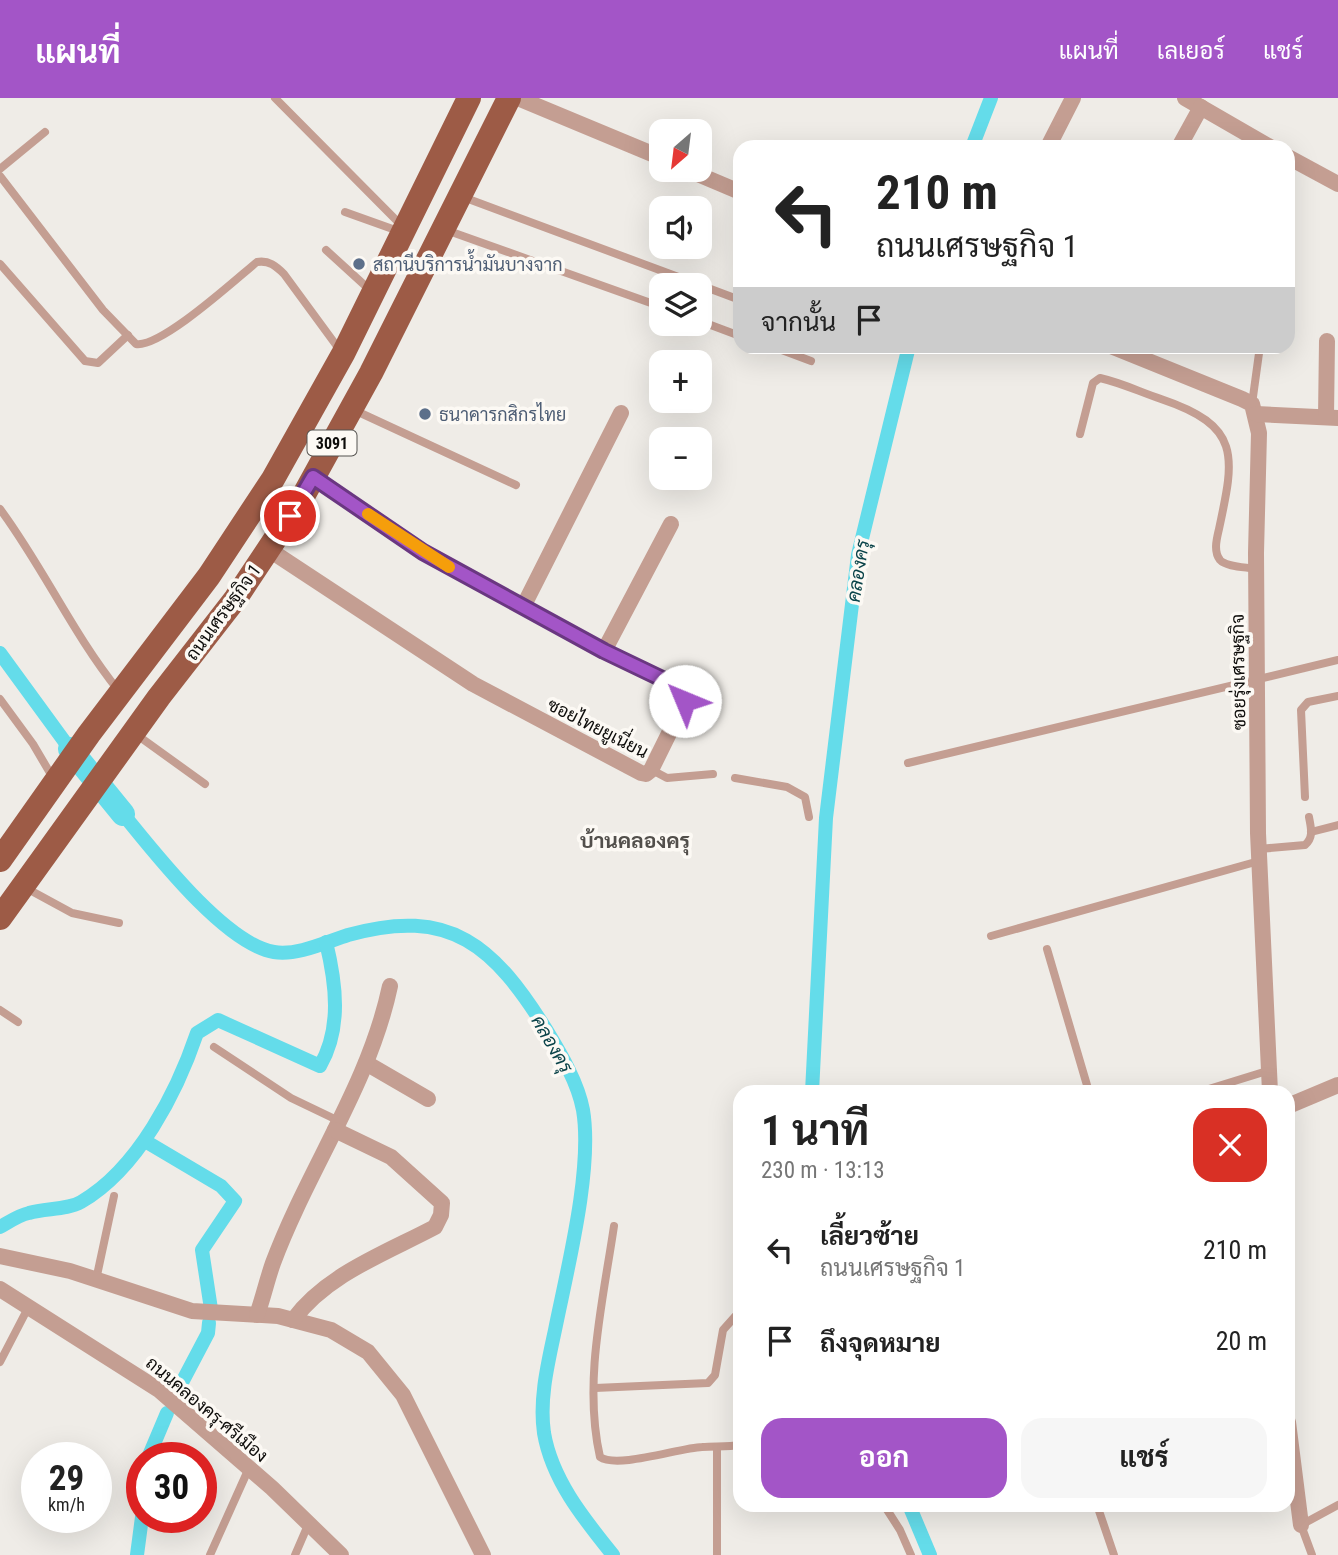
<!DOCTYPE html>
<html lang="th">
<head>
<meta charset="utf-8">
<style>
  body { margin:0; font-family:"Roboto Condensed",Sarabun,sans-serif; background:#f6f6f6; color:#222; height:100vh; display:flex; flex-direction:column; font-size:26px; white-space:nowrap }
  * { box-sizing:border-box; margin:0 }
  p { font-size:23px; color:#767676 }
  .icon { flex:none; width:38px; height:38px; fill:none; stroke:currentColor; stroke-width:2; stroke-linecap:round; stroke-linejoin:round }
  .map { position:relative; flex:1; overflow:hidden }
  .drawer { position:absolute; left:733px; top:987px; width:562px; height:427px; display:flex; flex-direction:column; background:#fff; border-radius:21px; box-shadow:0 7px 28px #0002 }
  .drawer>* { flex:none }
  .hud { position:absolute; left:733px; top:42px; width:562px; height:214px; border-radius:21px; box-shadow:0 7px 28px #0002; background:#fff; color:#222; overflow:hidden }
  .needle { width:46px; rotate:208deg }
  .controls { position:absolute; left:649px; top:21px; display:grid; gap:14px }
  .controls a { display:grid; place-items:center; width:63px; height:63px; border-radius:14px; background:#fff; box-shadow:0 7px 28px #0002; font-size:35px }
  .speed { position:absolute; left:21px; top:1344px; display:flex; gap:14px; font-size:35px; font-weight:700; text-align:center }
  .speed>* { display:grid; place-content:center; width:91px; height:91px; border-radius:50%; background:#fff; box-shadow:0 7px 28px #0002; line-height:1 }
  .speed small { font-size:18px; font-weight:400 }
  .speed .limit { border:10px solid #d22; background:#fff; color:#111 }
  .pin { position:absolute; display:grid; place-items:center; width:60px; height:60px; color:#fff; margin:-30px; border:4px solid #fff; border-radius:50%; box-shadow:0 2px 7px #0007 }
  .me { position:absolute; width:77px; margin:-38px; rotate:315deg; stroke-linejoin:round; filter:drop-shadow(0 0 5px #0008) }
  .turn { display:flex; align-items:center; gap:24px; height:147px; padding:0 28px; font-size:32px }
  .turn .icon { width:91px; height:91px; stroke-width:2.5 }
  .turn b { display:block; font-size:49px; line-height:60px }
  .then { display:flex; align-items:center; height:66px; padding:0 28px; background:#0003; gap:14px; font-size:26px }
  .round { display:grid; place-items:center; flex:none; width:74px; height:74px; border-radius:21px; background:#f6f6f6 }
  .head { display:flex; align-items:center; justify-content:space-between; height:119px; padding:0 28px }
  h1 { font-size:42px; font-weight:700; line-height:52px }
  .cta { display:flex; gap:14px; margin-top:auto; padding:14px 28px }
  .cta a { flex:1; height:80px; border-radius:21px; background:#a355c7; color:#fff; font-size:28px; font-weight:700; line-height:80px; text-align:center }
  .cta a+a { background:#f6f6f6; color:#222 }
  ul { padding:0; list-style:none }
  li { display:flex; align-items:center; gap:21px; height:91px; padding:0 28px }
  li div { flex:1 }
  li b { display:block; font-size:26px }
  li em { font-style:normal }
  header { display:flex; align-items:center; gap:42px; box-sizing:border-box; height:98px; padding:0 35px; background:#a355c7; color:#fff }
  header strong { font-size:33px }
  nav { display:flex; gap:38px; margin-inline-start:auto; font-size:24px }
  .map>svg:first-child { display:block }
</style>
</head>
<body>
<header>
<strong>แผนที่</strong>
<nav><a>แผนที่</a><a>เลเยอร์</a><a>แชร์</a></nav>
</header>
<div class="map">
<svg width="1338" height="1457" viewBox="0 0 1338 1457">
  <rect width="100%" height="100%" fill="#efece7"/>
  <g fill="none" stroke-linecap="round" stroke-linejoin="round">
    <!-- canal -->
    <g stroke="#64dcea" stroke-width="14">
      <path d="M 972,49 L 991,0"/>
      <path d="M 0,555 L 70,651"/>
      <path d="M 123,716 C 154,754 225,846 274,854 C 297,858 326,844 348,837 C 451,808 494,848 547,933 C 561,956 578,985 583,1012 C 593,1071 567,1172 555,1232 C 548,1265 539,1301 544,1335 C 552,1382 584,1421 613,1457"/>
      <path d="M 812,994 L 826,720 L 858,457 L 909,248"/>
      <path d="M 145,1043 L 221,1088 L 235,1103 L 202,1152 L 211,1211"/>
      <path d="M 0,1129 C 9,1124 19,1117 29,1115 C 45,1110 67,1112 81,1104 C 138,1071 177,994 197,935 L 218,922 L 320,968 C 342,930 336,885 326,844"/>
      <path d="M 178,1292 L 208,1235 L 209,1225"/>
      <path d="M 148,1360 L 167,1315"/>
      <path d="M 909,1407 L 930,1457"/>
      <path d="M 137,1457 L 142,1419"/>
    </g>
    <!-- river -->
    <path stroke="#64dcea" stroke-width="24" d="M 70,651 L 123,716"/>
    <!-- service -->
    <g stroke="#c49e92" stroke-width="8">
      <path d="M 275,0 L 402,128"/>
      <path d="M 0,71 L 45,34"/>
      <path d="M 0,78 L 103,212 L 136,246 C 161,250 236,181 257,164 C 269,162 276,168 284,176 L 339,251"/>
      <path d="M 463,99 L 700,187"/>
      <path d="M 345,114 L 401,134"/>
      <path d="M 446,132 L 662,209"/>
      <path d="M 326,152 L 371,193"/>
      <path d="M 0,166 L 85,263 L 98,265 L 128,237"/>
      <path d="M 700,187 L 740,202"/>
      <path d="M 700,223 L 740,238"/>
      <path d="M 771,248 L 811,263"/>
      <path d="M 864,248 L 868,250"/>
      <path d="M 1252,306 L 1260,248"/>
      <path d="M 354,312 L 516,387"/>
      <path d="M 1080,336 L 1093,285 L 1100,280 C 1122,285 1140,294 1161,301 C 1241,328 1235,357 1219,431 C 1217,440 1213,453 1220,462 C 1226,469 1246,469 1256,471"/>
      <path d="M 0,411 C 43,469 73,536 118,592"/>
      <path d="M 0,601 L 33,646 L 53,680"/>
      <path d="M 137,637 L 205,686"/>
      <path d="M 908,665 L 1338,562"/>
      <path d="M 652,672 L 667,680 L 713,676"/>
      <path d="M 735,680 L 787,689 L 805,699 L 809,719"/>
      <path d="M 1305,699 L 1301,612 L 1308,604 L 1338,598"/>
      <path d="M 1311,734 L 1338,727"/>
      <path d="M 1259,751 L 1305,747 C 1314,739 1311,730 1309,719"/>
      <path d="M 26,790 L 72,815 L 119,825"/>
      <path d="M 991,838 L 1259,763"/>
      <path d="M 1047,851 L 1089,994"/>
      <path d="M 0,912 L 18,924"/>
      <path d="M 214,949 L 291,1000 L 339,1023"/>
      <path d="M 1199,994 L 1267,973"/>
      <path d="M 614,1128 C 603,1203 583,1284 600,1359 C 617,1371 679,1350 702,1349 C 715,1348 727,1349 740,1347"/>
      <path d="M 96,1182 L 114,1098"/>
      <path d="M 0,1264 L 29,1208"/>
      <path d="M 595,1290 L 708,1285 L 715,1277 L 723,1232 L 740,1213"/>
      <path d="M 884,1407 L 900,1432 L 911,1457"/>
      <path d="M 1097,1407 L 1114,1457"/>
      <path d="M 210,1457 L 249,1370"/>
      <path d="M 295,1457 L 308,1427"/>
      <path d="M 717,1457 L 717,1350"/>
      <path d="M 1312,1457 L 1301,1427 L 1338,1407"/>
    </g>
    <!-- minor -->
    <g stroke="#c49e92" stroke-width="16">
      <path d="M 518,0 L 662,60"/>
      <path d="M 1185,0 L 1270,49"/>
      <path d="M 1048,49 L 1073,0"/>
      <path d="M 1179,49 L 1201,9"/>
      <path d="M 1288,59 L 1338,86"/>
      <path d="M 688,72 L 740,94"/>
      <path d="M 1111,248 L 1242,301 L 1252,306 L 1259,335 L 1256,455 L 1258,735 L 1270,994"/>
      <path d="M 1256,316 L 1338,320"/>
      <path d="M 1326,319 L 1327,243"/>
      <path d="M 268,451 L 473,586 L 641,675 L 646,676 L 651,672 L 685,603 L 684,594 L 679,589 L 604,553 L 423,454 L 313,379"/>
      <path d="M 523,509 L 621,315"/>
      <path d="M 604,553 L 671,426"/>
      <path d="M 366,965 L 428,1001"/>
      <path d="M 1288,1008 L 1338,987"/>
      <path d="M 0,1158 L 70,1173 L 192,1213 L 278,1218 L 331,1232 L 368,1254 L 403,1297 L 483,1457"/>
      <path d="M 0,1191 L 159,1292 L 272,1390 L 341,1457"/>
      <path d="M 257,1217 C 263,1200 267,1182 273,1165 C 308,1071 369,987 390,888"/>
      <path d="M 293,1222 C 327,1176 386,1155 435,1129 L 441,1117 L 442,1105 L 391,1059 L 335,1032"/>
      <path d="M 1288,1324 L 1301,1427"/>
    </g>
    <!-- primary -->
    <g stroke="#9d5b46" stroke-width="24">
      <path d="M 0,762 L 89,636 L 209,478 L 273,381 L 343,256 L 469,0"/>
      <path d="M 0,820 L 159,599 L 236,500 L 301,402 L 371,275 L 509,0"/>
    </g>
  </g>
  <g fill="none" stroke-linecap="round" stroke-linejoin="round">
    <!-- route casing -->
    <g stroke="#6a3781" stroke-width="18">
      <path id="route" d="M 290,418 L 313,379 L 423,454 L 604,553 L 679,589 L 684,594 L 685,603"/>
    </g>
    <!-- route -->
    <use href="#route" stroke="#a355c7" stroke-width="12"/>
    <!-- slow -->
    <path stroke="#f59e0b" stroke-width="12" d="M 368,416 L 449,469"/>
  </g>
  <!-- markers -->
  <g fill="#5c6f8a" stroke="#fcf9f4" stroke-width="2.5">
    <circle cx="359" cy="166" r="7"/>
    <circle cx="425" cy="316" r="7"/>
  </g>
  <g text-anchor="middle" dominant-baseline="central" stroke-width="7" stroke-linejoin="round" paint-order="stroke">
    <!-- shield labels -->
    <rect fill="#fcf9f4" stroke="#555350" stroke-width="2" x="307.5" y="332.5" width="49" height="25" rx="5"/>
    <g font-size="16" font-weight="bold" fill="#0d0c0a">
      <text x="332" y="345">3091</text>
    </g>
    <!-- service labels -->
    <g font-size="18" fill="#4e5e75" stroke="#fcf9f4" text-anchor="start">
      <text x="373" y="166">สถานีบริการน้ำมันบางจาก</text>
      <text x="439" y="316">ธนาคารกสิกรไทย</text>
    </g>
    <!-- street labels -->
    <g font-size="18" fill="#0d0c0a" stroke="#fcf9f4">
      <text transform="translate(223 514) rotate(-54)">ถนนเศรษฐกิจ 1</text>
      <text transform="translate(1238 574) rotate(-91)">ซอยรุ่งเศรษฐกิจ</text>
      <text transform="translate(598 630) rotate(27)">ซอยไทยยูเนี่ยน</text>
      <text transform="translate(207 1311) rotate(40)">ถนนคลองครุ-ศรีเมือง</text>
    </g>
    <!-- water labels -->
    <g font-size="19" font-style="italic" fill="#0b444a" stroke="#fcf9f4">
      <text transform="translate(858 473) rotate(-81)">คลองครุ</text>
      <text transform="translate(552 946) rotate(60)">คลองครุ</text>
    </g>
    <!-- quarter labels -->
    <g font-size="21" font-weight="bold" fill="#524f4b" stroke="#fcf9f4">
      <text x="635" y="743">บ้านคลองครุ</text>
    </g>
  </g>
</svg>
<div class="controls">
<a><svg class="needle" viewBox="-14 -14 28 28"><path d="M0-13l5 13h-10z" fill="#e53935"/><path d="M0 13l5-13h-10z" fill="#767676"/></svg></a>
<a><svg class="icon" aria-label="sound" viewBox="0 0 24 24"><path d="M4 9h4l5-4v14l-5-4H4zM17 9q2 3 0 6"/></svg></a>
<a><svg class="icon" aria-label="layers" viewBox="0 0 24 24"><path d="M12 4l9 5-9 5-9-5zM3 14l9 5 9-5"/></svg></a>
<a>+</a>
<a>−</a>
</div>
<div class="speed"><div>29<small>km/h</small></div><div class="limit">30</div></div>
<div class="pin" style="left:290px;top:418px;background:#d93025"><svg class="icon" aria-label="arrive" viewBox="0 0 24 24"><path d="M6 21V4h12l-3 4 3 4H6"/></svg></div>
<svg class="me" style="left:685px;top:603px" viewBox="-20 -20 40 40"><circle r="19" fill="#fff"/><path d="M0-13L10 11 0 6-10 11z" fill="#a355c7"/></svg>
<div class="hud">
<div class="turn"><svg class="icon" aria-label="left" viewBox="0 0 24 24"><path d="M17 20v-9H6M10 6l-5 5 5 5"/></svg><div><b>210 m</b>ถนนเศรษฐกิจ 1</div></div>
<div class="then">จากนั้น<svg class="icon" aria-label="arrive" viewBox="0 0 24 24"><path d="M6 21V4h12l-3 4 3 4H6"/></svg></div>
</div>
<section class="drawer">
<div class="head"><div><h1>1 นาที</h1><p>230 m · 13:13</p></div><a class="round" style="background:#d93025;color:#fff"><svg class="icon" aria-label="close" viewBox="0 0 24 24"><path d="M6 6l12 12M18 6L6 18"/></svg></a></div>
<ul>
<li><svg class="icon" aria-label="left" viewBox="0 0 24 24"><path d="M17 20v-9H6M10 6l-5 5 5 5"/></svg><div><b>เลี้ยวซ้าย</b><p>ถนนเศรษฐกิจ 1</p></div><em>210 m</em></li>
<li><svg class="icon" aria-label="arrive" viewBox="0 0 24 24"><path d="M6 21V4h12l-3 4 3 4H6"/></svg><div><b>ถึงจุดหมาย</b></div><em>20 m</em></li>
</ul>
<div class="cta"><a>ออก</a><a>แชร์</a></div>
</section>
</div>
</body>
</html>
